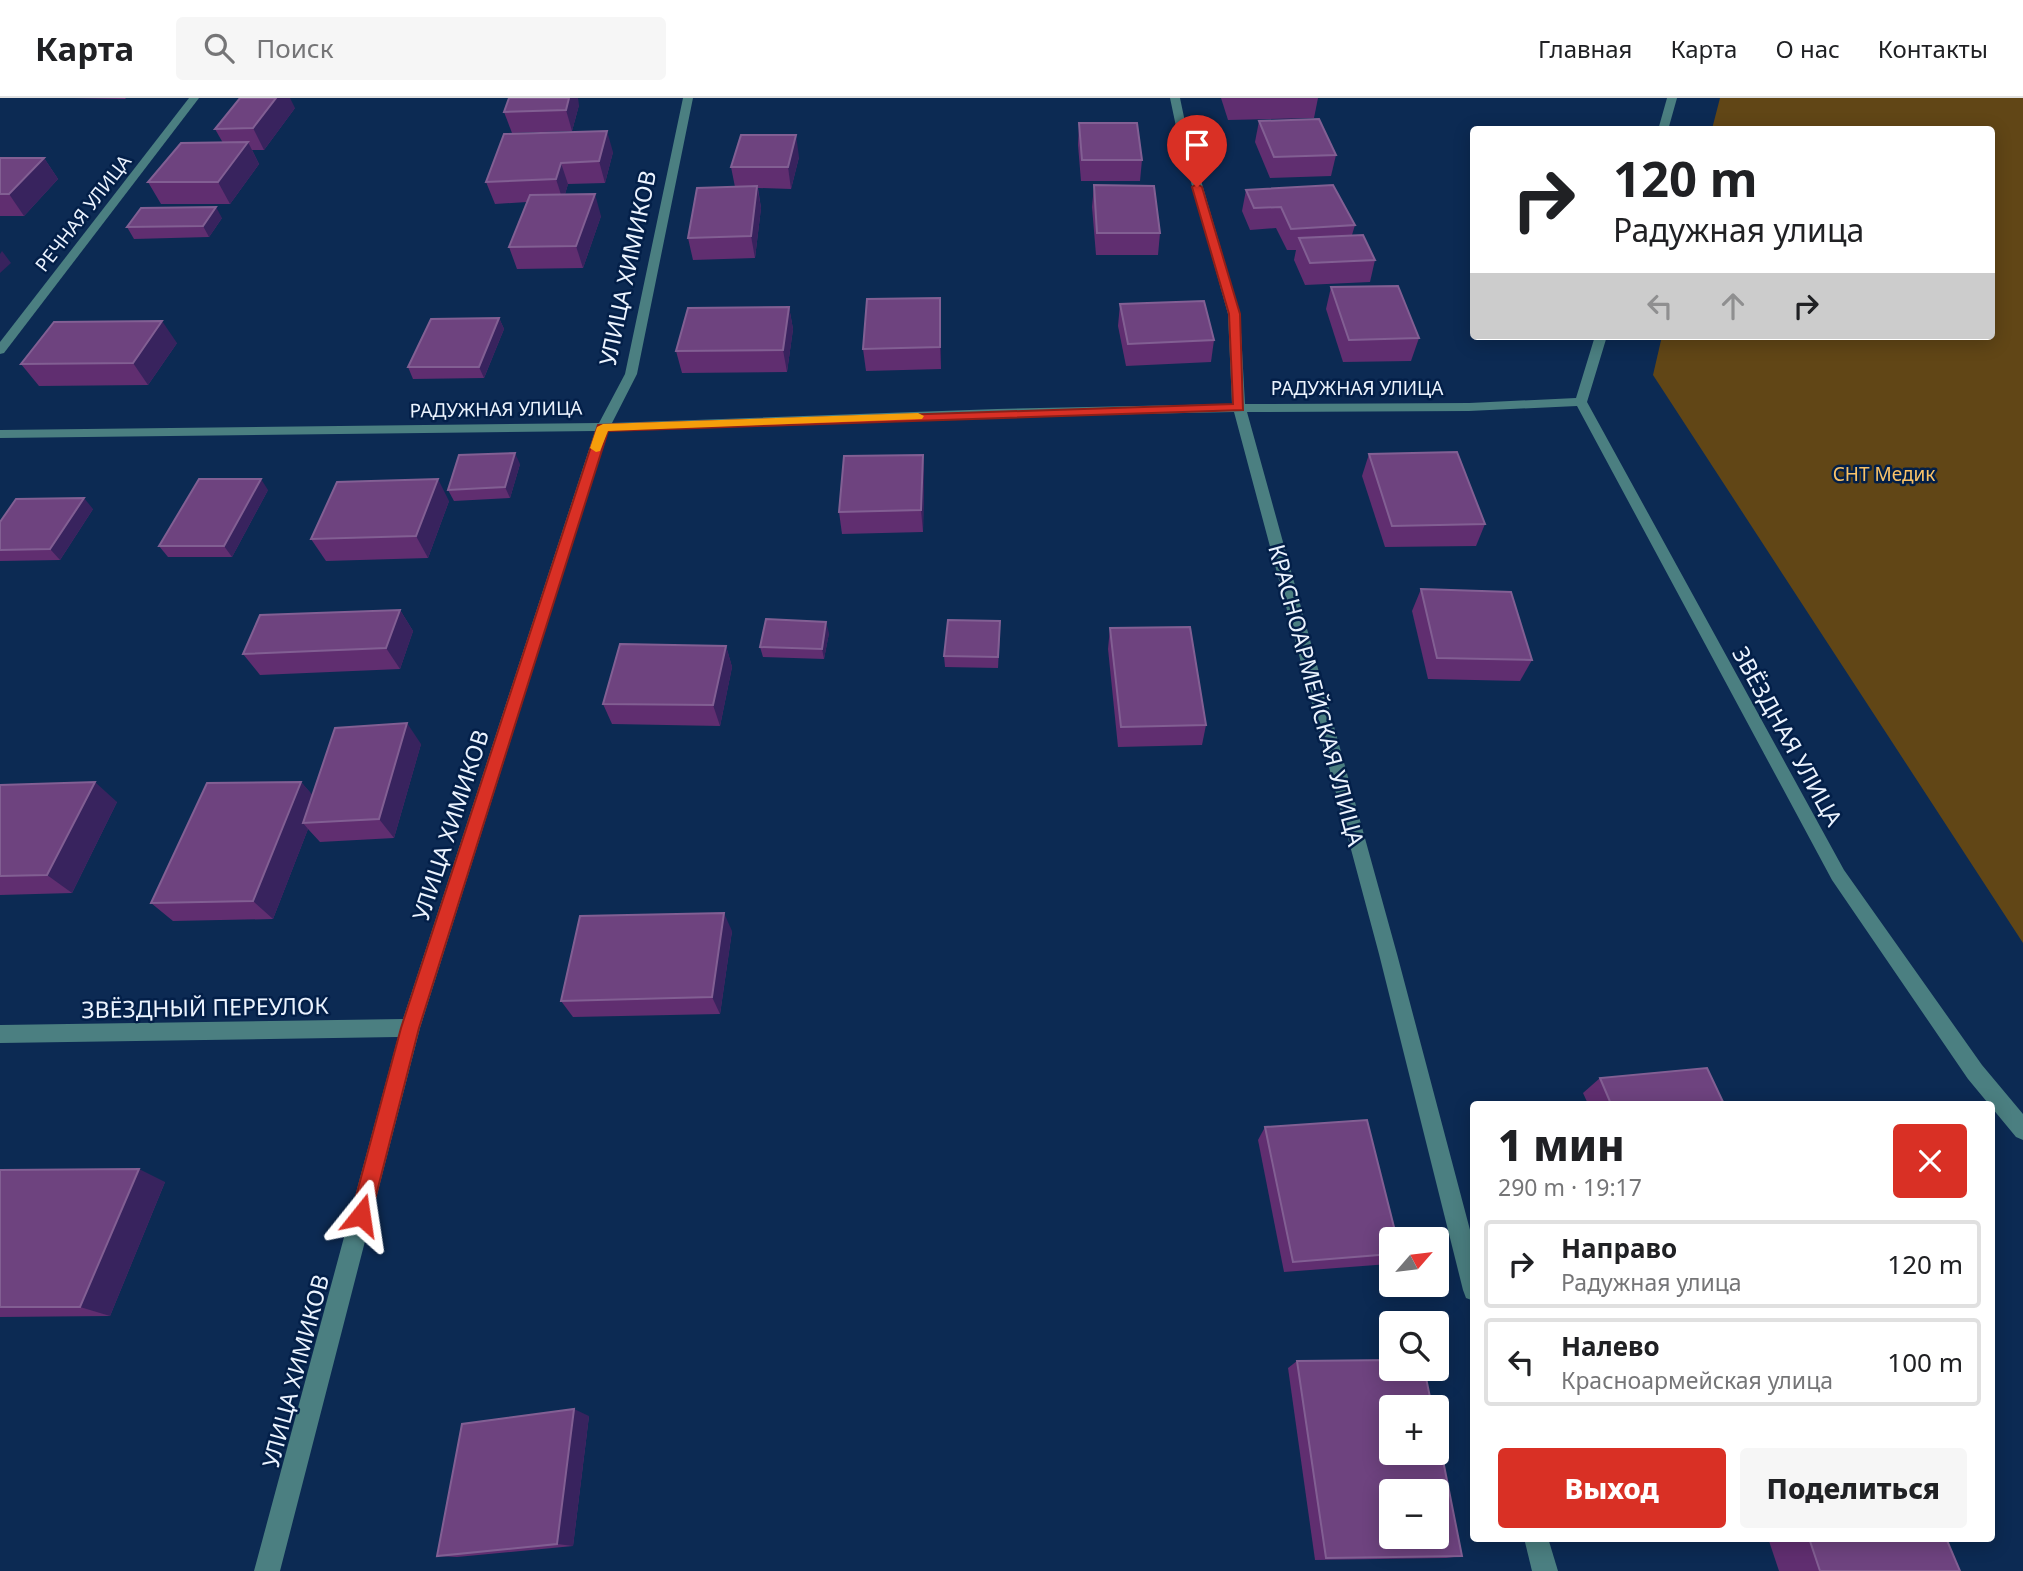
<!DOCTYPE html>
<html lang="ru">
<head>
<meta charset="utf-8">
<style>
  body { margin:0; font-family:"Noto Sans",sans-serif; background:#f6f6f6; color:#202124; height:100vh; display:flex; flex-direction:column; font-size:26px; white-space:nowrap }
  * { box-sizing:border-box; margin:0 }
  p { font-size:23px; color:#757577 }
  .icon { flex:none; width:38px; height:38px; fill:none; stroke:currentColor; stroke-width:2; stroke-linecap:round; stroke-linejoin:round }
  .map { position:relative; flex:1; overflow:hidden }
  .sheet { position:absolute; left:1470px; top:1003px; width:525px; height:441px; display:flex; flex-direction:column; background:#fff; border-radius:7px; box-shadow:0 4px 18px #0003 }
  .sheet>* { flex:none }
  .top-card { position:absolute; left:1470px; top:28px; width:525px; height:214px; border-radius:7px; box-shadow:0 4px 18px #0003; background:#fff; color:#202124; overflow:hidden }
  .needle { width:46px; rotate:62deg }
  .buttons { position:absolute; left:1379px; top:1129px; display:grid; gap:14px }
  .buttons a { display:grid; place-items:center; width:70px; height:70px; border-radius:7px; background:#fff; box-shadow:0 4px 18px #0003; font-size:35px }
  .pin { position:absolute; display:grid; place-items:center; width:60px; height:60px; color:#fff; margin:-72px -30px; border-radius:50% 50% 50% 0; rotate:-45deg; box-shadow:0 0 7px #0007 }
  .pin .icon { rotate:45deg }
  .me { position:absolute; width:77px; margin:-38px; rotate:15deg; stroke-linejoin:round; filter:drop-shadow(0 0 5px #0008) }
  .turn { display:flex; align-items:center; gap:24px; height:147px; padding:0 28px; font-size:32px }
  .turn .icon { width:91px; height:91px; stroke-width:2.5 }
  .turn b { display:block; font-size:49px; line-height:60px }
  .lanes { display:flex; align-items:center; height:66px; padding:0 28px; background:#0003; justify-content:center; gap:35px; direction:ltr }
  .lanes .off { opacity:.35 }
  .round { display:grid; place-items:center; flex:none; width:74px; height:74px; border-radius:7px; background:#f6f6f6 }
  .head { display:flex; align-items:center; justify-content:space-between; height:119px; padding:0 28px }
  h1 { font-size:42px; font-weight:800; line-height:52px }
  .action { display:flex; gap:14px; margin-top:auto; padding:14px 28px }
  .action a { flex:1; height:80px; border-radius:7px; background:#d93025; color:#fff; font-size:28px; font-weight:800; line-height:80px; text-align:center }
  .action a+a { background:#f6f6f6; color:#202124 }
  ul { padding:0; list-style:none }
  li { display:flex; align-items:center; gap:21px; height:88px; margin:0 14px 10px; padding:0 14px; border:4px solid #e0e0e0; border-radius:7px }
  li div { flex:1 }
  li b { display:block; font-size:26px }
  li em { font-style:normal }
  header { display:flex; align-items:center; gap:42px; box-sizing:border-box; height:98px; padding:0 35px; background:#fff; border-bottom:2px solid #e0e0e0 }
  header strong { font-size:33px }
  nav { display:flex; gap:38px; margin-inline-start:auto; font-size:24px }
  .search { width:490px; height:63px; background:#f6f6f6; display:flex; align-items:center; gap:18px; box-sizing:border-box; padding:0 24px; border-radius:7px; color:#757577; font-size:26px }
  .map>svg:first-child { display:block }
</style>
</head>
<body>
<header>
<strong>Карта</strong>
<div class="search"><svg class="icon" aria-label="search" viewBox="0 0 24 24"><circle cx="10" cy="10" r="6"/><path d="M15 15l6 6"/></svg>Поиск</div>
<nav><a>Главная</a><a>Карта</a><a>О нас</a><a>Контакты</a></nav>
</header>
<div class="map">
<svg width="2023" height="1473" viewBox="0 0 2023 1473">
  <rect width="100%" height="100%" fill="#0c2a53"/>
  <!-- green -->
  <path fill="#614616" d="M 1720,0 L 2023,0 L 2023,845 L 1653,277 L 1662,238 L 1992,238 L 1992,32 L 1712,31 Z"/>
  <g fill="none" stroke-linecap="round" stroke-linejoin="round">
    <!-- minor -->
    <g fill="#4b7f81" fill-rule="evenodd">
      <path d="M 189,0 L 199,0 L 4,255 L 0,256 L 0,244 Z"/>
      <path d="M 683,0 L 693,0 L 637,276 L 612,325 L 997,311 L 1232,306 L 1228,216 L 1178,38 L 1170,0 L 1180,0 L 1188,38 L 1240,216 L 1245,306 L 1469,305 L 1576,300 L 1595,238 L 1607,238 L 1587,304 L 1844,772 L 1982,967 L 2023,1016 L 2023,1042 L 2016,1039 L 1968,981 L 1832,782 L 1577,308 L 1469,313 L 1247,314 L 1397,856 L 1474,1147 L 1474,1203 L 1466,1200 L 1463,1192 L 1379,856 L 1234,314 L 997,319 L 608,333 L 420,930 L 280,1473 L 254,1473 L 398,939 L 0,945 L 0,927 L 403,921 L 595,333 L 0,340 L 0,332 L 599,325 L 625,276 Z"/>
      <path d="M 1667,0 L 1677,0 L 1668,32 L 1658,32 Z"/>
      <path d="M 1524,1440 L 1548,1440 L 1558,1473 L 1532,1473 Z"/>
    </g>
  </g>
  <!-- wall -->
  <g fill="#602e70">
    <path d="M 73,0 L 126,0 L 125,1 Z"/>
    <path d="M 1221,0 L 1318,0 L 1314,20 L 1228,22 Z"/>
    <path d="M 579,7 L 572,33 L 512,35 L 504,14 Z"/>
    <path d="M 295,10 L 264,52 L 252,52 L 259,66 L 230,106 L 161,106 L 148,84 L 223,45 L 215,31 Z"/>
    <path d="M 1259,23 L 1336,57 L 1331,78 L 1270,80 L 1255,44 Z"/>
    <path d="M 1079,25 L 1142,62 L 1140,83 L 1081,83 L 1078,47 Z"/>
    <path d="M 504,36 L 613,54 L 605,85 L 568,86 L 565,96 L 601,118 L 583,170 L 517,171 L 509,149 L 527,104 L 495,106 L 486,84 Z"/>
    <path d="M 799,59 L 791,91 L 758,90 L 761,110 L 755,160 L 693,162 L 688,140 L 735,89 L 731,69 Z"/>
    <path d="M 0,60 L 44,60 L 58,81 L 24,118 L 0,118 Z"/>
    <path d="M 1094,87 L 1160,135 L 1158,157 L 1096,157 L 1092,109 Z"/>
    <path d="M 1246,92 L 1355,127 L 1352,137 L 1375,162 L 1370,184 L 1305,187 L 1294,162 L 1296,152 L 1287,152 L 1276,130 L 1250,132 L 1242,113 Z"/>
    <path d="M 222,120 L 209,139 L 134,141 L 127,129 Z"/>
    <path d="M 1331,189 L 1419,240 L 1411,263 L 1343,264 L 1326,211 Z"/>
    <path d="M 940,200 L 941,222 L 941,271 L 866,273 L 863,251 Z"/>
    <path d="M 1120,206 L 1214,242 L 1211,264 L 1126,268 L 1118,228 Z"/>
    <path d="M 789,209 L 793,231 L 787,274 L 682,275 L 676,253 Z"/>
    <path d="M 499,220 L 504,231 L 484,280 L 413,281 L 408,269 Z"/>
    <path d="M 177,245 L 148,287 L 39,288 L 21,266 Z"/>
    <path d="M 1369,356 L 1485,426 L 1476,448 L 1385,449 L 1362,378 Z"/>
    <path d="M 923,357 L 924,379 L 923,434 L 842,436 L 839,414 Z"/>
    <path d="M 520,366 L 510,400 L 454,403 L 448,392 Z"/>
    <path d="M 268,392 L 232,459 L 168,459 L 159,448 Z"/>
    <path d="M 449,403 L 428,460 L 326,463 L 311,441 Z"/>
    <path d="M 93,411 L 60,462 L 0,463 L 0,424 Z"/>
    <path d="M 1421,491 L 1532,562 L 1520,583 L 1428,581 L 1412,513 Z"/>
    <path d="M 400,512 L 413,533 L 400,571 L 260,577 L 243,556 Z"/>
    <path d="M 1110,530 L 1206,627 L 1202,647 L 1118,649 L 1108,551 Z"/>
    <path d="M 1000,534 L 998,570 L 945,569 L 944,558 Z"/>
    <path d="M 829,535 L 824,561 L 763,559 L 760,549 Z"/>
    <path d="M 726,548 L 732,569 L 720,628 L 612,626 L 603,606 Z"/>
    <path d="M 421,646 L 394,740 L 320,744 L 308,731 L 273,821 L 173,823 L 151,805 L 301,684 L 312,697 Z"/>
    <path d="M 0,687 L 117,704 L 72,795 L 0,797 Z"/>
    <path d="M 732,833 L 720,916 L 573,919 L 561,903 Z"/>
    <path d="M 1600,980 L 1724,1006 L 1588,1006 L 1583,995 Z"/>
    <path d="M 1265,1029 L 1391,1141 L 1391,1164 L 1389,1166 L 1284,1174 L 1258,1042 Z"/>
    <path d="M 0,1072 L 165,1084 L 110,1218 L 0,1219 Z"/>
    <path d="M 1297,1263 L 1462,1458 L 1446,1460 L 1315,1462 L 1288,1270 Z"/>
    <path d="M 589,1318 L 573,1448 L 457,1459 L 437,1458 Z"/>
    <path d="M 1768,1440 L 1946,1440 L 1960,1473 L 1779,1473 Z"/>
  </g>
  <!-- shaded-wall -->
  <g fill="#38235e">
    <path d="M 276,0 L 290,0 L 295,10 L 264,52 L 253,30 Z"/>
    <path d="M 569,0 L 578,0 L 579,7 L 572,33 L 566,12 Z"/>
    <path d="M 607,33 L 613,54 L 605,85 L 599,63 Z"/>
    <path d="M 796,37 L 799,59 L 791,91 L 788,69 Z"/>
    <path d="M 248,44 L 259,66 L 230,106 L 218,84 Z"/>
    <path d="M 44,60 L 58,81 L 24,118 L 9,96 Z"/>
    <path d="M 561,65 L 568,86 L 563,103 L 556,81 Z"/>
    <path d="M 757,88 L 761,110 L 755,160 L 751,138 Z"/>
    <path d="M 595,96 L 601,118 L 583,170 L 576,148 Z"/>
    <path d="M 216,109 L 222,120 L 209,139 L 203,128 Z"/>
    <path d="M 2,153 L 11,165 L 0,175 L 0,156 Z"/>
    <path d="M 940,200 L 941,222 L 941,271 L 940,249 Z"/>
    <path d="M 789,209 L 793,231 L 787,274 L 783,252 Z"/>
    <path d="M 499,220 L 504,231 L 484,280 L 479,269 Z"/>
    <path d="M 162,223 L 177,245 L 148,287 L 133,265 Z"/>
    <path d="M 515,355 L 520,366 L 510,400 L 505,389 Z"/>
    <path d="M 923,357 L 924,379 L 923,434 L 921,412 Z"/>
    <path d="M 261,381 L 268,392 L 232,459 L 224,448 Z"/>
    <path d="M 438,381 L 449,403 L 428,460 L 416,438 Z"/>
    <path d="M 84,400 L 93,411 L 60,462 L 50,451 Z"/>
    <path d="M 400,512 L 413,533 L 400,571 L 386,550 Z"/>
    <path d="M 826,524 L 829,535 L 824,561 L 822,551 Z"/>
    <path d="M 726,548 L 732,569 L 720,628 L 713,607 Z"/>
    <path d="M 407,625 L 421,646 L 394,740 L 379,721 Z"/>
    <path d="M 95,684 L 117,704 L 72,795 L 47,777 Z"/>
    <path d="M 301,684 L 318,703 L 303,725 L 308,731 L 273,821 L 253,803 Z"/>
    <path d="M 724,815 L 732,833 L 720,916 L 712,899 Z"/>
    <path d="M 139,1071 L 165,1084 L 110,1218 L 80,1209 Z"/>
    <path d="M 574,1311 L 589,1318 L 573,1448 L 557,1446 Z"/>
  </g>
  <!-- building -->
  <g fill="#6e437f" stroke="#825f93" stroke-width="2" fill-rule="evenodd">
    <path d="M 240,0 L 276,0 L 253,30 L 215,31 Z"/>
    <path d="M 509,0 L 569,0 L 566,12 L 504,14 Z"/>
    <path d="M 1319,21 L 1336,57 L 1274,59 L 1259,23 Z"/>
    <path d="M 1079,25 L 1137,25 L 1142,62 L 1082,62 Z"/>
    <path d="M 607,33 L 599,63 L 561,65 L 556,81 L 486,84 L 504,36 Z"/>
    <path d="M 741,37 L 796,37 L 788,69 L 731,69 Z"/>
    <path d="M 248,44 L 218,84 L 148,84 L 181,45 Z"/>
    <path d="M 0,60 L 44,60 L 9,96 L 0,96 Z"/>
    <path d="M 1094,87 L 1154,88 L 1160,135 L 1097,135 Z"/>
    <path d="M 1333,87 L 1355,127 L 1291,131 L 1281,109 L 1254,110 L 1246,92 Z"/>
    <path d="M 757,88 L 751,138 L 688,140 L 697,90 Z"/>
    <path d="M 595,96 L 576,148 L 509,149 L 530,97 Z"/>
    <path d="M 216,109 L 203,128 L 127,129 L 141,110 Z"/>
    <path d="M 1363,137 L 1375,162 L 1310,165 L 1299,140 Z"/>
    <path d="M 1398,188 L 1419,240 L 1349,242 L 1331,189 Z"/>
    <path d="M 940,200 L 940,249 L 863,251 L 867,201 Z"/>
    <path d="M 1204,203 L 1214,242 L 1128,246 L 1120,206 Z"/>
    <path d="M 789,209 L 783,252 L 676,253 L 688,210 Z"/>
    <path d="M 499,220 L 479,269 L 408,269 L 431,221 Z"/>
    <path d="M 162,223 L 133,265 L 21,266 L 54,224 Z"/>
    <path d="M 1457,354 L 1485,426 L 1392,428 L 1369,356 Z"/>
    <path d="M 515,355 L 505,389 L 448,392 L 459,357 Z"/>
    <path d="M 923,357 L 921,412 L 839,414 L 844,358 Z"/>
    <path d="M 199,381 L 261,381 L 224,448 L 159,448 Z"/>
    <path d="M 438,381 L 416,438 L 311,441 L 337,384 Z"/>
    <path d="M 84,400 L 50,451 L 0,452 L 0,424 L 16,401 Z"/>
    <path d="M 1421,491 L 1511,494 L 1532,562 L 1437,560 Z"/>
    <path d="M 400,512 L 386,550 L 243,556 L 260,517 Z"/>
    <path d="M 766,521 L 826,524 L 822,551 L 760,549 Z"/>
    <path d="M 948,522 L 1000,523 L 998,559 L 944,558 Z"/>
    <path d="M 1190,529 L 1206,627 L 1121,629 L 1110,530 Z"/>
    <path d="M 620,546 L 726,548 L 713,607 L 603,606 Z"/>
    <path d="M 407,625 L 379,721 L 303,725 L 335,630 Z"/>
    <path d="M 95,684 L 47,777 L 0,778 L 0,687 Z"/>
    <path d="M 301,684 L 253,803 L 151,805 L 207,685 Z"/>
    <path d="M 724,815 L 712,899 L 561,903 L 580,818 Z"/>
    <path d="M 1707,970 L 1724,1006 L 1611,1006 L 1600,980 Z"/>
    <path d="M 1367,1022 L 1397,1141 L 1391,1141 L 1391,1156 L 1293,1164 L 1265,1029 Z"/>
    <path d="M 139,1071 L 80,1209 L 0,1209 L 0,1072 Z"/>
    <path d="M 1391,1262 L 1391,1270 L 1424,1270 L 1432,1309 L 1391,1309 L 1391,1354 L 1437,1354 L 1437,1332 L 1462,1458 L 1326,1460 L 1297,1263 ZM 1391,1393 L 1437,1393 L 1437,1438 L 1391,1438 Z"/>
    <path d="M 574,1311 L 557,1446 L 437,1458 L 462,1326 Z"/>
    <path d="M 1809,1440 L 1946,1440 L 1960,1473 L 1820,1473 Z"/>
  </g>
  <!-- route -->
  <path fill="#d93025" stroke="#8d1f18" stroke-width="2" d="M 1197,86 L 1202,89 L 1240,216 L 1243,312 L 608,333 L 419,930 L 371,1117 L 368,1124 L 361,1127 L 354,1124 L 351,1117 L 401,930 L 598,327 L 1233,306 L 1229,216 L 1192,89 Z"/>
  <!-- slow -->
  <path fill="#f59e0b" d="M 918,315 L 924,318 L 922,321 L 608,333 L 600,353 L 596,354 L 590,350 L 597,329 L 603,326 Z"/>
  <g text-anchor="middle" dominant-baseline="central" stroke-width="5" stroke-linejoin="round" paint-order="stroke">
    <!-- far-street labels -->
    <g font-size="19" fill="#ebf3fe" stroke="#031f48">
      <text transform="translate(83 115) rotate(-52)">РЕЧНАЯ УЛИЦА</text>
      <text x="1357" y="290">РАДУЖНАЯ УЛИЦА</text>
      <text transform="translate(496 311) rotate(-1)">РАДУЖНАЯ УЛИЦА</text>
    </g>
    <!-- far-park labels -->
    <g font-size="19" fill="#fac369" stroke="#031f48">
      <text x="1884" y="376">СНТ Медик</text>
    </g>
    <!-- street labels -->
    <g font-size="23" fill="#ebf3fe" stroke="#031f48">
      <text transform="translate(627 170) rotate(-78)">УЛИЦА ХИМИКОВ</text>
      <text transform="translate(1317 597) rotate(75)">КРАСНОАРМЕЙСКАЯ УЛИЦА</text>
      <text transform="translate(1788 638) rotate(61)">ЗВЁЗДНАЯ УЛИЦА</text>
      <text transform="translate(450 727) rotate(-72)">УЛИЦА ХИМИКОВ</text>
      <text transform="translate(205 909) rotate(-1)">ЗВЁЗДНЫЙ ПЕРЕУЛОК</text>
      <text transform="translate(295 1273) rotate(-75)">УЛИЦА ХИМИКОВ</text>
    </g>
  </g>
</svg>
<div class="buttons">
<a><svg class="needle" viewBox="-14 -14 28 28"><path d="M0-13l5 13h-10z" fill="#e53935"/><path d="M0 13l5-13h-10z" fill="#757577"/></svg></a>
<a><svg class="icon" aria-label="search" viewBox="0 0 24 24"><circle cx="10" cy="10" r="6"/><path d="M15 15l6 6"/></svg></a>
<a>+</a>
<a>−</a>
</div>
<div class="pin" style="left:1197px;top:89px;background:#d93025"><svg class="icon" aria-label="arrive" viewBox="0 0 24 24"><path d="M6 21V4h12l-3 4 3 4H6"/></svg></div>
<svg class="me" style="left:361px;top:1117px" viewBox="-20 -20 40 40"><path d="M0-17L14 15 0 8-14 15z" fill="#d93025" stroke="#fff" stroke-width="4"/></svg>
<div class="top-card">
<div class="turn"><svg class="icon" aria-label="right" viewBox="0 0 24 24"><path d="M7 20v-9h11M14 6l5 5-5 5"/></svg><div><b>120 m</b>Радужная улица</div></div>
<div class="lanes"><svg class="icon off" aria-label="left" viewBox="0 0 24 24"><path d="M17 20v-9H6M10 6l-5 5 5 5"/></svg><svg class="icon off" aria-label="ahead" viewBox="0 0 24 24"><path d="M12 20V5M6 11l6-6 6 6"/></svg><svg class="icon" aria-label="right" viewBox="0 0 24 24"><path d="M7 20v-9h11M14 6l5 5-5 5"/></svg></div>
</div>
<section class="sheet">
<div class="head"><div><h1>1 мин</h1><p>290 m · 19:17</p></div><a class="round" style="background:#d93025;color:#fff"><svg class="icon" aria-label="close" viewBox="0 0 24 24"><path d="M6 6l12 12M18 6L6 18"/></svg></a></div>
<ul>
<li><svg class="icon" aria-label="right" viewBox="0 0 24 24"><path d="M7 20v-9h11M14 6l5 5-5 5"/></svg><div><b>Направо</b><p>Радужная улица</p></div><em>120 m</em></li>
<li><svg class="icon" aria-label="left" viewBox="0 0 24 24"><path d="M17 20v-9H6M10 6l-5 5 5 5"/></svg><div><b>Налево</b><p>Красноармейская улица</p></div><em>100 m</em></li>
</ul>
<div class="action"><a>Выход</a><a>Поделиться</a></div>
</section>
</div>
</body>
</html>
